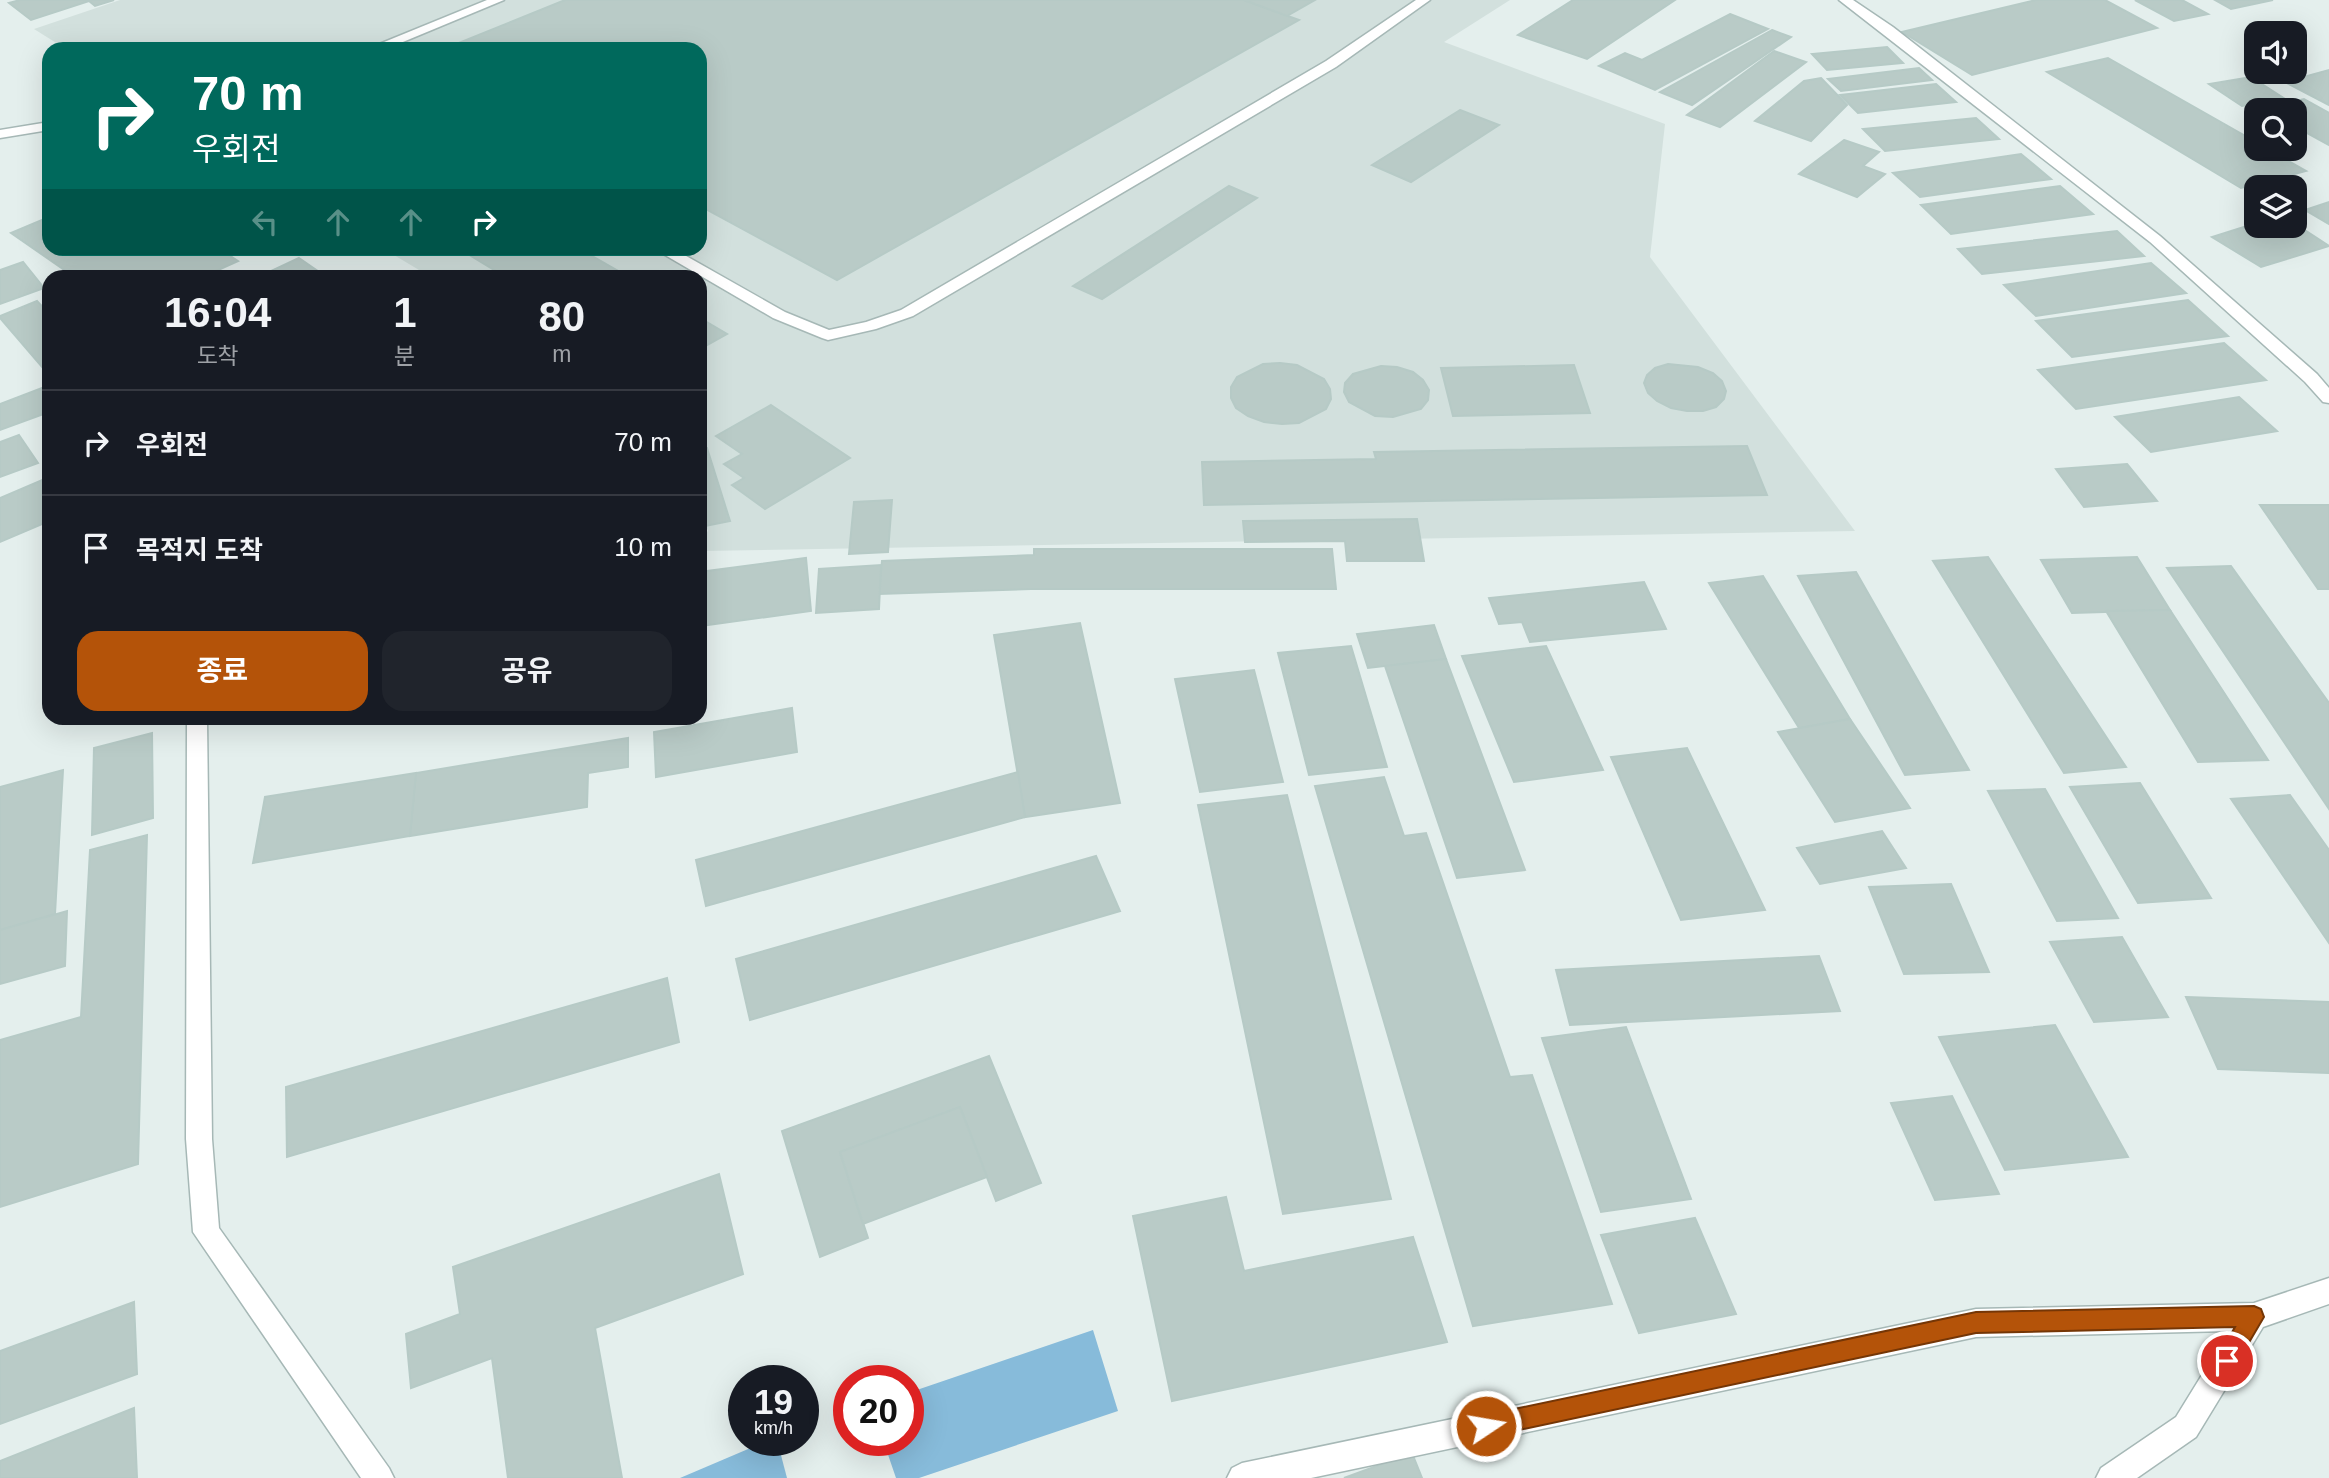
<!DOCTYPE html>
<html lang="ko">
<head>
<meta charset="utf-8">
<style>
  body { margin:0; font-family:Arial,"Noto Sans KR",sans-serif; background:#20242c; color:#f1f3f6; height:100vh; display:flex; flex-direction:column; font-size:26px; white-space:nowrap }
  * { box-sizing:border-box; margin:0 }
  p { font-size:23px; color:#9ea1a6 }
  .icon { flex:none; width:38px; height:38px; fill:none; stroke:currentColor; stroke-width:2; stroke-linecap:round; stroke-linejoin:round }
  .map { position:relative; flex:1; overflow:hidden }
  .drawer { position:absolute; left:42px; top:270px; width:665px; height:455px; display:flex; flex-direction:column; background:#171b24; border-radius:21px; box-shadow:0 7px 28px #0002 }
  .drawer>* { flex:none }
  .hud { position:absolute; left:42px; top:42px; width:665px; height:214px; border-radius:21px; box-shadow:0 7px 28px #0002; background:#00695c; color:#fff; overflow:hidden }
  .controls { position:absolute; left:2244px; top:21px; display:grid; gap:14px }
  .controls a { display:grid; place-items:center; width:63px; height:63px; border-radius:14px; background:#171b24; box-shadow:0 7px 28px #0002; font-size:35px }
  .speed { position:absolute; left:728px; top:1365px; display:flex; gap:14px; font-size:35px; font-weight:700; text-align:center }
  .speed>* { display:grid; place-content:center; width:91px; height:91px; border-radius:50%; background:#171b24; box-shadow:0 7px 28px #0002; line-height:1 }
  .speed small { font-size:18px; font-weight:400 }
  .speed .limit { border:10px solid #d22; background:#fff; color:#111 }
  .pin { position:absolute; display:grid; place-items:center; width:60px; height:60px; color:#fff; margin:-30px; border:4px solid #fff; border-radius:50%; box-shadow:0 2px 7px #0007 }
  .me { position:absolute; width:77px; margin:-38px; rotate:78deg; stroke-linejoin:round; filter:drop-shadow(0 0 5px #0008) }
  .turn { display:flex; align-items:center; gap:24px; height:147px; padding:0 35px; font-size:32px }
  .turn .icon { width:91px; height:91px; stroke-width:2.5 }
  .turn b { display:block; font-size:49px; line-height:60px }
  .lanes { display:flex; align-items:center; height:66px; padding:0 35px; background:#0003; justify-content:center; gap:35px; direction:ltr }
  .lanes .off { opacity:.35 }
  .eta { display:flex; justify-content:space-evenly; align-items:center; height:119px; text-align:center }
  .eta b { font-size:42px; font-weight:700; line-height:49px }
  .action { display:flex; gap:14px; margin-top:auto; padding:14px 35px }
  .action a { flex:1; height:80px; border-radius:21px; background:#b45309; color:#fff; font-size:28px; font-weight:700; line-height:80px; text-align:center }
  .action a+a { background:#20242c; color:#f1f3f6 }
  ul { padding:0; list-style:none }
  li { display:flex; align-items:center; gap:21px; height:105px; padding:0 35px; border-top:2px solid #363941 }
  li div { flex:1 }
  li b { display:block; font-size:26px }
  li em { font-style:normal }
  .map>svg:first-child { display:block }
</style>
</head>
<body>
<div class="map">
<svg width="2329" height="1478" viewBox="0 0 2329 1478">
  <rect width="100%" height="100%" fill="#e4efed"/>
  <!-- built -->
  <path fill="#d2e0dd" d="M 120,0 L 1510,0 L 1444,42 L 1665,124 L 1650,257 L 1855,531 L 700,551 L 700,538 L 708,531 L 700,510 L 700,276 L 429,276 L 384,249 L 700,248 L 700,49 L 66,49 L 34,29 Z"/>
  <!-- water -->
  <g fill="#87bbda">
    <path d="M 1093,1330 L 1118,1411 L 919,1478 L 896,1478 L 883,1440 L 908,1440 L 908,1393 Z"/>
    <path d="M 769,1440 L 777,1440 L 787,1478 L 680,1478 Z"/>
  </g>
  <!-- building -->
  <g fill="#b9cbc7" stroke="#b6cac6" stroke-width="2">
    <path d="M 20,0 L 114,0 L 95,6 L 89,1 L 31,20 L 9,3 Z"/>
    <path d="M 565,0 L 1244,0 L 1299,20 L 837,280 L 700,206 L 700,49 L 444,49 Z"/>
    <path d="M 1244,0 L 1315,0 L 1287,16 Z"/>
    <path d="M 1573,0 L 1675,0 L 1587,59 L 1518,35 Z"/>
    <path d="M 2036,0 L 2105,0 L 2157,28 L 1972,75 L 1902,32 Z"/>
    <path d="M 2135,0 L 2182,0 L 2208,14 L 2174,21 Z"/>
    <path d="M 2215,0 L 2273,0 L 2231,9 Z"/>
    <path d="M 1730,14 L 1768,29 L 1655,90 L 1599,66 L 1625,53 L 1642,60 Z"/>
    <path d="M 1772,30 L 1791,37 L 1692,105 L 1660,92 Z"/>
    <path d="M 1887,47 L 1903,63 L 1827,70 L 1812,54 Z"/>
    <path d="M 1774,51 L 1806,62 L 1720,127 L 1687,115 Z"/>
    <path d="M 2108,58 L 2256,142 L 2256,149 L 2267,149 L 2306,171 L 2241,188 L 2047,72 Z"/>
    <path d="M 1919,68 L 1932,80 L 1841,91 L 1828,79 Z"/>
    <path d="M 2329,70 L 2329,105 L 2285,82 Z"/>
    <path d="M 2251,77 L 2285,99 L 2242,106 L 2209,84 Z"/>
    <path d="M 1821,78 L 1847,105 L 1811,141 L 1755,121 L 1804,81 Z"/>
    <path d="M 1936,84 L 1956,102 L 1858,113 L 1840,95 Z"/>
    <path d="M 2304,99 L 2329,113 L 2329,145 L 2294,126 L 2294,110 L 2265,109 Z"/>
    <path d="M 1460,110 L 1499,125 L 1411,182 L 1372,165 Z"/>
    <path d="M 1976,118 L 1999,139 L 1885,151 L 1863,129 Z"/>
    <path d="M 1844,140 L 1879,152 L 1863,166 L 1885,174 L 1857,197 L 1799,174 Z"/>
    <path d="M 2021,154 L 2051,179 L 1920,197 L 1893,173 Z"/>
    <path d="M 1229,186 L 1257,198 L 1102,299 L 1073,286 Z"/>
    <path d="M 2060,186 L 2093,214 L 1951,234 L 1921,205 Z"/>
    <path d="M 2329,202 L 2329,224 L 2305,210 Z"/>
    <path d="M 49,217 L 49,248 L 218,248 L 238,261 L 205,276 L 73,276 L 11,233 Z"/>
    <path d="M 2256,223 L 2256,226 L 2294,226 L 2294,223 L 2329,246 L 2261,267 L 2212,237 Z"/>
    <path d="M 2117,231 L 2144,256 L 1982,274 L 1958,249 Z"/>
    <path d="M 458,248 L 578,248 L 627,276 L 504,276 Z"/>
    <path d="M 299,258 L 325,276 L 283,276 L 273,270 Z"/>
    <path d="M 23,262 L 44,288 L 0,304 L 0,270 Z"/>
    <path d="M 2151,263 L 2186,293 L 2036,316 L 2004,285 Z"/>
    <path d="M 2188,300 L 2228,336 L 2072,357 L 2036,321 Z"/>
    <path d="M 37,301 L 49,314 L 49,375 L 0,318 L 0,316 Z"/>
    <path d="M 700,318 L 727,334 L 700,349 Z"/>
    <path d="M 2224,343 L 2266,380 L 2076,409 L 2038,370 Z"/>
    <path d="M 1280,363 L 1297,365 L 1324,379 L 1330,389 L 1331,399 L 1326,409 L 1299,423 L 1282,424 L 1264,422 L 1248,416 L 1236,408 L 1231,398 L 1231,387 L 1237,377 L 1263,364 Z"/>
    <path d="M 1668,364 L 1698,367 L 1713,373 L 1722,381 L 1726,391 L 1724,399 L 1716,407 L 1703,411 L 1687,411 L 1671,408 L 1657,401 L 1648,393 L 1644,383 L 1647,375 L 1655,368 Z"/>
    <path d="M 1574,365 L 1590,413 L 1453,416 L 1441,368 Z"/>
    <path d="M 1381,366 L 1397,367 L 1413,372 L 1423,380 L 1429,390 L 1428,400 L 1421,409 L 1393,417 L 1375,416 L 1349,402 L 1344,392 L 1345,383 L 1353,374 Z"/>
    <path d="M 42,388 L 49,398 L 49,412 L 0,430 L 0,404 Z"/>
    <path d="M 2239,397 L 2277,431 L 2151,452 L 2115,417 Z"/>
    <path d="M 771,405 L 850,458 L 765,509 L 732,485 L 744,478 L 724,464 L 742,454 L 716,436 Z"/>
    <path d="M 19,435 L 38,463 L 0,477 L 0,442 Z"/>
    <path d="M 1747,446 L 1767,495 L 1204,505 L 1202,462 L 1376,459 L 1374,452 Z"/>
    <path d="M 707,448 L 730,521 L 700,527 L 700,449 Z"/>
    <path d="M 2127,464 L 2157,501 L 2084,507 L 2056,469 Z"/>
    <path d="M 47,478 L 49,521 L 0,542 L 0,498 Z"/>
    <path d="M 892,500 L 888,552 L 849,554 L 854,502 Z"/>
    <path d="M 2260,505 L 2329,505 L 2329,589 L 2318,589 Z"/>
    <path d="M 1417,519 L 1424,561 L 1347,561 L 1345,541 L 1245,542 L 1243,521 Z"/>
    <path d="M 1034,549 L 1332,549 L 1336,589 L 1031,589 L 879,594 L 882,561 L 1034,555 Z"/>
    <path d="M 1988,557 L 2126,767 L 2064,773 L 1933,561 Z"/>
    <path d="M 2137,557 L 2170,610 L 2072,613 L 2041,560 Z"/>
    <path d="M 806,558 L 811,611 L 700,626 L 700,572 Z"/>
    <path d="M 881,565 L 879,609 L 816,613 L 819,569 Z"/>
    <path d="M 2231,566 L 2329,703 L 2329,809 L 2167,568 Z"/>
    <path d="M 1856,572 L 1969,770 L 1905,775 L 1798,576 Z"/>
    <path d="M 1763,576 L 1850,719 L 1799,728 L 1709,583 Z"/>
    <path d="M 1644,582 L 1666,629 L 1530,642 L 1522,622 L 1499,624 L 1489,598 Z"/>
    <path d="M 2170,610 L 2268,760 L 2198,762 L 2106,611 Z"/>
    <path d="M 1080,623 L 1120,803 L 1025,817 L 994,635 Z"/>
    <path d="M 1434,625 L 1446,659 L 1368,668 L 1357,634 Z"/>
    <path d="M 1351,646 L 1387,767 L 1309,775 L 1278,653 Z"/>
    <path d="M 1546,646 L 1603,770 L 1514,782 L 1462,656 Z"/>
    <path d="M 1446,659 L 1525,870 L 1457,878 L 1385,666 Z"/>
    <path d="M 1254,670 L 1283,782 L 1200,792 L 1175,679 Z"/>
    <path d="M 792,708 L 797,752 L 656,777 L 654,732 Z"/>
    <path d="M 1850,719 L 1910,808 L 1835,822 L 1778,732 Z"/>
    <path d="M 152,733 L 153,818 L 92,835 L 94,748 Z"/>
    <path d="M 628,738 L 628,767 L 588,773 L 587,807 L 410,836 L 416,773 Z"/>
    <path d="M 1687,748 L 1765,910 L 1681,920 L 1611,757 Z"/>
    <path d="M 63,770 L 55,914 L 0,930 L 0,787 Z"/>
    <path d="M 1018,772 L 1025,817 L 706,906 L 696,860 Z"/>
    <path d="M 416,773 L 410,836 L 253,863 L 265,797 Z"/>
    <path d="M 1384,777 L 1404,836 L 1426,833 L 1510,1077 L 1532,1075 L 1612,1304 L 1473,1326 L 1315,786 Z"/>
    <path d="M 2140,783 L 2211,898 L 2138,903 L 2070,787 Z"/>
    <path d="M 2045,789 L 2118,918 L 2057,921 L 1988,791 Z"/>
    <path d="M 1287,795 L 1391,1199 L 1283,1214 L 1198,805 Z"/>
    <path d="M 2290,795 L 2329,850 L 2329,943 L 2231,799 Z"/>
    <path d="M 1882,831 L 1906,868 L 1820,884 L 1797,848 Z"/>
    <path d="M 147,835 L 138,1164 L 0,1207 L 0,1040 L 81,1017 L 90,850 Z"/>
    <path d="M 1096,856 L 1120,911 L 750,1020 L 736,959 Z"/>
    <path d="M 1951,884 L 1989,972 L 1904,974 L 1869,887 Z"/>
    <path d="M 67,911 L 65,966 L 0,984 L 0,930 Z"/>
    <path d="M 2122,937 L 2168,1017 L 2094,1022 L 2050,942 Z"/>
    <path d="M 1819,956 L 1840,1011 L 1570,1025 L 1556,970 Z"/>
    <path d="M 667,978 L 679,1042 L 287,1157 L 286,1087 Z"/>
    <path d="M 2186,997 L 2329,1002 L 2329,1073 L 2218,1069 Z"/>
    <path d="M 2055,1025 L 2128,1157 L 2005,1170 L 1939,1037 Z"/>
    <path d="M 1626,1027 L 1691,1199 L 1601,1212 L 1542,1038 Z"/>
    <path d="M 989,1056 L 1041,1183 L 996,1201 L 960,1107 L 840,1152 L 868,1238 L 820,1257 L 782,1131 Z"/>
    <path d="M 1952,1096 L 1999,1194 L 1935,1200 L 1891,1103 Z"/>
    <path d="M 960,1107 L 987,1177 L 863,1224 L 840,1152 Z"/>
    <path d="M 719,1174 L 743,1274 L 595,1328 L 622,1478 L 508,1478 L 492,1358 L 411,1388 L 406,1334 L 460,1314 L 453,1267 Z"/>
    <path d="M 1226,1197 L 1244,1271 L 1413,1237 L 1447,1342 L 1172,1401 L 1133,1216 Z"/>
    <path d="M 1695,1218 L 1736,1314 L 1639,1333 L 1601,1235 Z"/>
    <path d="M 134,1302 L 137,1374 L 0,1424 L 0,1351 Z"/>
    <path d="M 134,1408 L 137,1478 L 0,1478 L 0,1461 Z"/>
    <path d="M 1412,1453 L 1422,1478 L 1344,1478 Z"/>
  </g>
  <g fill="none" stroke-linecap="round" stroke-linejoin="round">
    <!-- lane casing -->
    <g stroke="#a6b8b6" stroke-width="3">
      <g id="lane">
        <path d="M 487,0 L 504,0 L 386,49 L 367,49 Z"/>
        <path d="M 1416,0 L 1430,0 L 1336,67 L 913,316 L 876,329 L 828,340 L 822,338 L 773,318 L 653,248 L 672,248 L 785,312 L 829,330 L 866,322 L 901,310 L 1326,61 Z"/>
        <path d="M 187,718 L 207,718 L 212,1139 L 219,1228 L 389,1468 L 394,1478 L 361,1478 L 193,1232 L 186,1139 Z"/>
        <path d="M 2329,1278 L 2329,1304 L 2263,1327 L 2196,1437 L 2137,1478 L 2096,1478 L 2101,1468 L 2176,1417 L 2229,1331 L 1976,1337 L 1311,1478 L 1227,1478 L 1232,1468 L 1242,1463 L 1976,1309 L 2254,1303 Z"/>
      </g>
    </g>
    <!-- street casing -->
    <g stroke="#a6b8b6" stroke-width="3">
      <g id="street">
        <path d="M 1839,0 L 1853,0 L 1893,27 L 2160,236 L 2317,374 L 2329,388 L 2329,403 L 2323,402 L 2305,382 L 2150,242 Z"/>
        <path d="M 49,122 L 49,130 L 0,138 L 0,130 Z"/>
      </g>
    </g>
    <!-- lane -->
    <use href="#lane" fill="#fff" fill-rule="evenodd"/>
    <!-- street -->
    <use href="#street" fill="#fff" fill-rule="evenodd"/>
  </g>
  <!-- route -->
  <path fill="#b45309" stroke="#753606" stroke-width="2" d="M 2254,1306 L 2261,1309 L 2264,1317 L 2234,1368 L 2227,1371 L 2219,1368 L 2216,1361 L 2235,1327 L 1976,1333 L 1486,1437 L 1479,1434 L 1475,1426 L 1479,1419 L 1486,1415 L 1976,1312 Z"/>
</svg>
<div class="controls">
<a><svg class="icon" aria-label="sound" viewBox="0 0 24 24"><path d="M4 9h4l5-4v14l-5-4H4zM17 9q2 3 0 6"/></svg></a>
<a><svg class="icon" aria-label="search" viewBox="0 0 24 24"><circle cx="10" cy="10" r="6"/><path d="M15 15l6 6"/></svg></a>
<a><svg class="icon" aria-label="layers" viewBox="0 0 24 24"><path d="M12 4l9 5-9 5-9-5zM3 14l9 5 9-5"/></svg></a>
</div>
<div class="speed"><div>19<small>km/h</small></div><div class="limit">20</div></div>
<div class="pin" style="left:2227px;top:1361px;background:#d93025"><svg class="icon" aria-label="arrive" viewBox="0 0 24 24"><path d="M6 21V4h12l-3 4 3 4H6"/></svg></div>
<svg class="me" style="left:1486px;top:1426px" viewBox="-20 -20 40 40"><circle r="17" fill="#b45309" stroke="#fff" stroke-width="3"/><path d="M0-11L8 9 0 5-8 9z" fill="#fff"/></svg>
<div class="hud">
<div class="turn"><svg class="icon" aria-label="right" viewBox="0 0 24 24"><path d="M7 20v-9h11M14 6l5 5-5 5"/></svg><div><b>70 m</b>우회전</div></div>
<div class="lanes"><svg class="icon off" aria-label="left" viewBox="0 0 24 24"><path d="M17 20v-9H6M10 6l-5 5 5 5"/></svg><svg class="icon off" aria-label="ahead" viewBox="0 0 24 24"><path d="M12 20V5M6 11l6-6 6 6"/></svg><svg class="icon off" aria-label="ahead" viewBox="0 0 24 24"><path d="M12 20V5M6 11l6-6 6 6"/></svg><svg class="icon" aria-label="right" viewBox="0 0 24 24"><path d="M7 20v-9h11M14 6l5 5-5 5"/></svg></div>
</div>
<section class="drawer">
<div class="eta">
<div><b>16:04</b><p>도착</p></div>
<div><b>1</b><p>분</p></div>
<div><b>80</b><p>m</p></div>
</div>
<ul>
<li><svg class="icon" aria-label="right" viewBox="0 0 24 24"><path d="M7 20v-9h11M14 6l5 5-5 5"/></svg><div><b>우회전</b></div><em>70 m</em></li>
<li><svg class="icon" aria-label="arrive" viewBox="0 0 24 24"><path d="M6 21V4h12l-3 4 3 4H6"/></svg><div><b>목적지 도착</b></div><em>10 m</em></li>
</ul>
<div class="action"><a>종료</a><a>공유</a></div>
</section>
</div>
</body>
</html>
